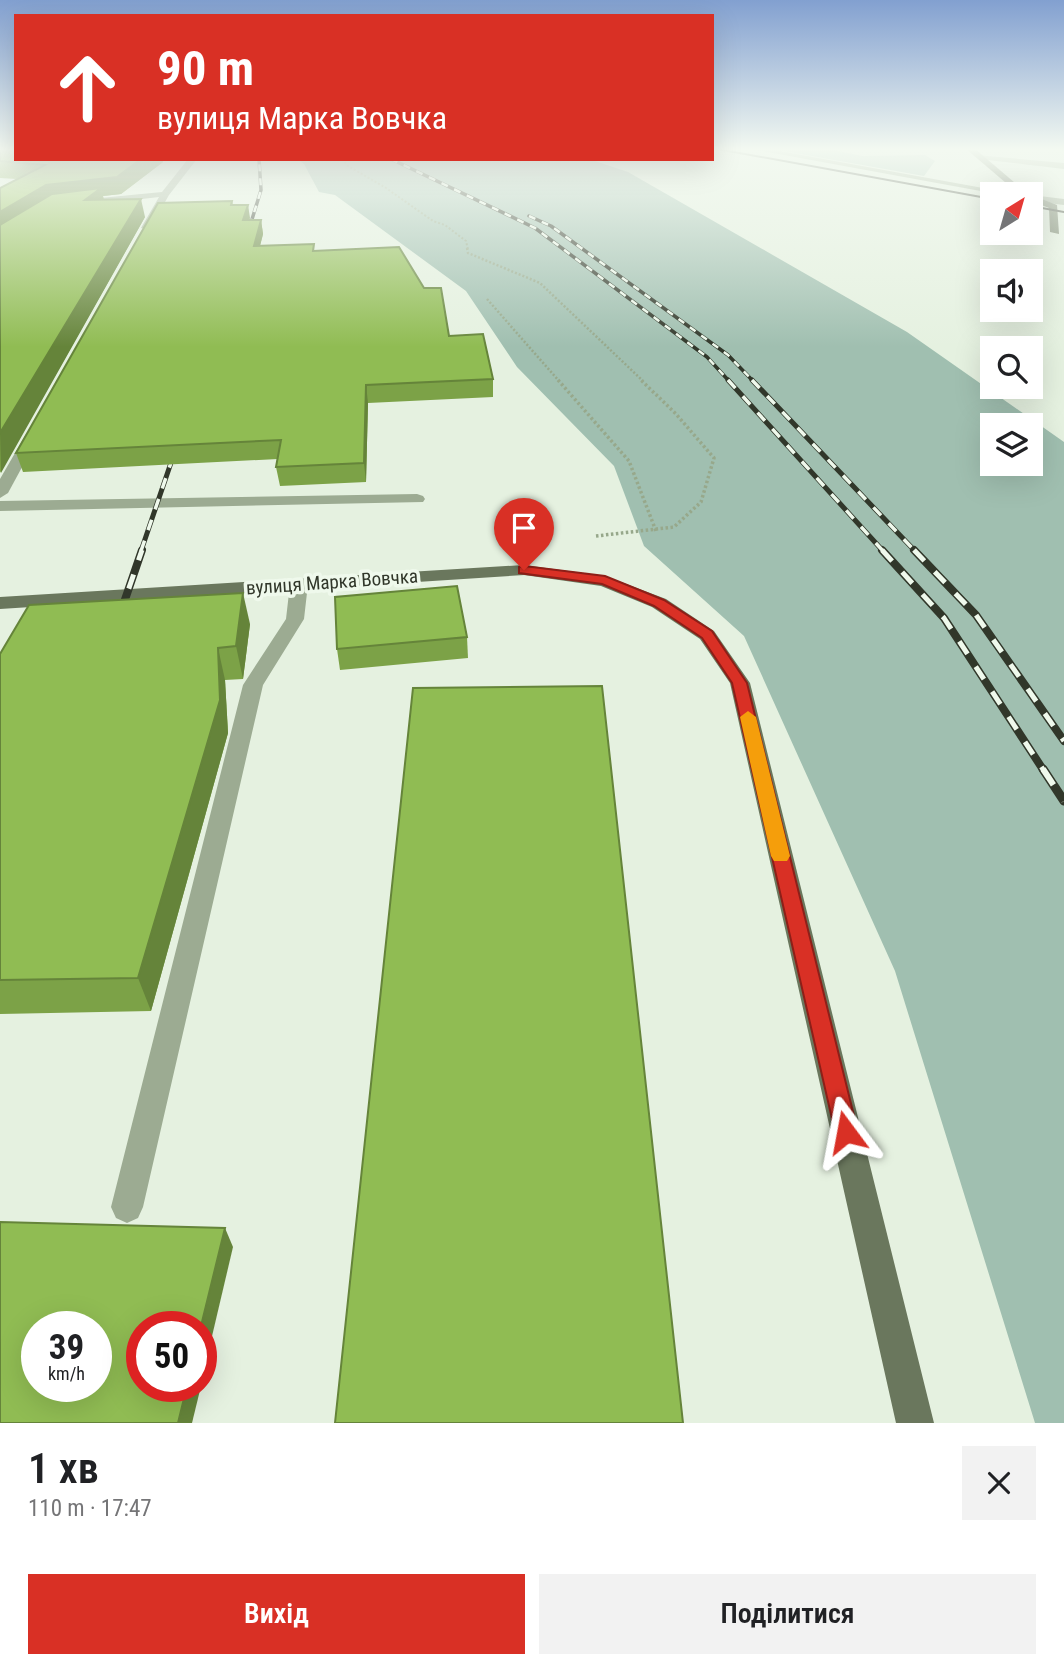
<!DOCTYPE html>
<html lang="uk">
<head>
<meta charset="utf-8">
<style>
  body { margin:0; font-family:"Roboto Condensed",sans-serif; background:#f2f2f2; color:#202124; height:100vh; display:flex; flex-direction:column; font-size:26px; white-space:nowrap }
  * { box-sizing:border-box; margin:0 }
  p { font-size:23px; color:#757577 }
  .icon { flex:none; width:38px; height:38px; fill:none; stroke:currentColor; stroke-width:2; stroke-linecap:round; stroke-linejoin:round }
  .map { position:relative; height:1423px; overflow:hidden }
  .drawer { display:flex; flex-direction:column; background:#fff; flex:1 }
  .drawer>* { flex:none }
  .guide { position:absolute; left:14px; top:14px; width:700px; height:147px; border-radius:0px; box-shadow:0 7px 28px #0002; background:#d93025; color:#fff; overflow:hidden }
  .needle { width:46px; rotate:37deg }
  .fabs { position:absolute; left:980px; top:182px; display:grid; gap:14px }
  .fabs a { display:grid; place-items:center; width:63px; height:63px; border-radius:0px; background:#fff; box-shadow:0 7px 28px #0002; font-size:35px }
  .speed { position:absolute; left:21px; top:1311px; display:flex; gap:14px; font-size:35px; font-weight:700; text-align:center }
  .speed>* { display:grid; place-content:center; width:91px; height:91px; border-radius:50%; background:#fff; box-shadow:0 7px 28px #0002; line-height:1 }
  .speed small { font-size:18px; font-weight:400 }
  .speed .limit { border:10px solid #d22; background:#fff; color:#111 }
  .pin { position:absolute; display:grid; place-items:center; width:60px; height:60px; color:#fff; margin:-72px -30px; border-radius:50% 50% 50% 0; rotate:-45deg; box-shadow:0 0 7px #0007 }
  .pin .icon { rotate:45deg }
  .me { position:absolute; width:77px; margin:-38px; rotate:347deg; stroke-linejoin:round; filter:drop-shadow(0 0 5px #0008) }
  .turn { display:flex; align-items:center; gap:24px; height:147px; padding:0 28px; font-size:32px }
  .turn .icon { width:91px; height:91px; stroke-width:2.5 }
  .turn b { display:block; font-size:49px; line-height:60px }
  .round { display:grid; place-items:center; flex:none; width:74px; height:74px; border-radius:0px; background:#f2f2f2 }
  .summary { display:flex; align-items:center; justify-content:space-between; height:119px; padding:0 28px }
  h1 { font-size:42px; font-weight:600; line-height:52px }
  .primary-button { display:flex; gap:14px; margin-top:auto; padding:14px 28px }
  .primary-button a { flex:1; height:80px; border-radius:0px; background:#d93025; color:#fff; font-size:28px; font-weight:600; line-height:80px; text-align:center }
  .primary-button a+a { background:#f2f2f2; color:#202124 }
  .map>svg:first-child { display:block }
</style>
</head>
<body>
<div class="map">
<svg width="1064" height="1423" viewBox="0 0 1064 1423">
  <rect width="100%" height="100%" fill="#e5f1e0"/>
  <!-- green -->
  <g fill="#a0bfb0" fill-rule="evenodd">
    <path d="M 767,148 L 823,148 L 863,156 L 925,155 L 935,161 L 924,176 Z"/>
    <path d="M 297,159 L 589,159 L 628,172 L 907,332 L 1064,442 L 1064,1423 L 1035,1423 L 895,971 L 744,636 L 644,546 L 614,466 L 517,367 L 466,291 L 335,195 L 319,192 L 304,164 ZM 1031,425 L 1031,464 L 992,464 L 992,425 Z"/>
  </g>
  <g fill="none" stroke-linecap="round" stroke-linejoin="round">
    <!-- path-far2 -->
    <path stroke="#97a88b" stroke-width="2" stroke-dasharray="2 2" stroke-linecap="butt" d="M 342,159 L 348,166 L 386,188 L 433,221 L 445,225 L 466,241 L 468,250"/>
    <!-- path-far1 -->
    <g stroke="#97a88b" stroke-width="2.5" stroke-dasharray="2 2" stroke-linecap="butt">
      <path d="M 467,248 L 468,253 L 540,283 L 643,381"/>
      <path d="M 487,299 L 559,381"/>
    </g>
    <!-- path -->
    <g stroke="#97a88b" stroke-width="3.5" stroke-dasharray="2.5 2.5" stroke-linecap="butt">
      <path d="M 558,380 L 629,461 L 656,531"/>
      <path d="M 596,536 L 674,527 L 701,502 L 714,458 L 676,414 L 641,380"/>
    </g>
    <!-- minor -->
    <g fill="#9cab92" fill-rule="evenodd">
      <path d="M 745,148 L 763,148 L 1016,194 L 997,194 Z"/>
      <path d="M 976,155 L 1064,163 L 1064,169 L 979,159 Z"/>
      <path d="M 188,159 L 197,159 L 169,195 L 149,230 L 141,228 L 159,197 L 90,205 L 85,202 L 90,199 L 162,192 Z"/>
      <path d="M 1031,195 L 1064,199 L 1064,205 L 1031,201 Z"/>
      <path d="M 33,430 L 40,434 L 8,493 L 0,498 L 0,479 L 26,434 Z"/>
      <path d="M 417,494 L 423,496 L 425,499 L 423,502 L 0,511 L 0,501 Z"/>
      <path d="M 299,579 L 308,584 L 304,619 L 263,685 L 143,1207 L 138,1218 L 127,1223 L 116,1218 L 111,1207 L 243,685 L 286,619 L 290,584 Z"/>
    </g>
    <!-- major -->
    <g fill="#6a775d" fill-rule="evenodd">
      <path d="M 965,148 L 974,148 L 1028,194 L 1019,194 Z"/>
      <path d="M 1031,195 L 1057,205 L 1059,234 L 1050,232 L 1049,208 L 1031,201 Z"/>
      <path d="M 524,565 L 605,576 L 666,599 L 714,631 L 750,683 L 934,1423 L 896,1423 L 730,683 L 700,639 L 652,607 L 601,586 L 524,575 L 0,609 L 0,597 Z"/>
    </g>
    <!-- tram -->
    <g stroke="#31372a" stroke-width="2">
      <path d="M 712,148 L 992,199"/>
      <path d="M 1031,206 L 1064,212"/>
    </g>
    <!-- rail-far3 casing -->
    <g stroke="#31372a" stroke-width="3.5">
      <g id="rail-far3">
        <path d="M 391,159 L 535,228 L 707,357 L 729,381"/>
        <path d="M 529,216 L 551,226 L 728,355 L 753,381"/>
        <path d="M 246,239 L 261,190 L 259,159"/>
      </g>
    </g>
    <!-- rail-far2 casing -->
    <g stroke="#31372a" stroke-width="5">
      <g id="rail-far2">
        <path d="M 728,380 L 883,551"/>
        <path d="M 752,380 L 915,551"/>
        <path d="M 141,551 L 177,445"/>
      </g>
    </g>
    <!-- rail-far1 casing -->
    <g stroke="#31372a" stroke-width="8">
      <g id="rail-far1">
        <path d="M 882,550 L 944,618 L 1044,771"/>
        <path d="M 914,550 L 976,615 L 1064,741"/>
        <path d="M 119,617 L 142,550"/>
      </g>
    </g>
    <!-- rail casing -->
    <g stroke="#31372a" stroke-width="9">
      <path id="rail" d="M 1043,769 L 1064,801"/>
    </g>
    <!-- rail-far3 -->
    <use href="#rail-far3" stroke="#eff9ec" stroke-width="2.5" stroke-dasharray="7" stroke-linecap="butt"/>
    <!-- rail-far2 -->
    <use href="#rail-far2" stroke="#eff9ec" stroke-width="3.5" stroke-dasharray="11" stroke-linecap="butt"/>
    <!-- rail-far1 -->
    <use href="#rail-far1" stroke="#eff9ec" stroke-width="5" stroke-dasharray="15" stroke-linecap="butt"/>
    <!-- rail -->
    <use href="#rail" stroke="#eff9ec" stroke-width="6" stroke-dasharray="19" stroke-linecap="butt"/>
  </g>
  <!-- wall -->
  <g fill="#7ca247">
    <path d="M 0,148 L 16,159 L 162,159 L 163,162 L 121,194 L 103,196 L 104,200 L 145,217 L 0,473 L 0,188 L 17,179 L 0,178 Z"/>
    <path d="M 232,201 L 233,205 L 248,205 L 249,220 L 261,220 L 263,234 L 260,246 L 315,251 L 449,336 L 493,379 L 493,397 L 368,403 L 366,482 L 280,486 L 276,467 L 278,459 L 23,472 L 16,453 Z"/>
    <path d="M 250,624 L 243,679 L 225,680 L 228,733 L 151,1011 L 0,1014 L 0,654 Z"/>
    <path d="M 467,637 L 468,658 L 340,670 L 337,649 Z"/>
  </g>
  <!-- shaded-wall -->
  <g fill="#65843a">
    <path d="M 141,159 L 162,159 L 163,162 L 121,194 L 103,196 L 105,206 L 0,234 L 0,212 L 46,185 Z"/>
    <path d="M 141,199 L 145,217 L 1,473 L 0,433 Z"/>
    <path d="M 248,205 L 250,218 L 245,234 L 243,220 Z"/>
    <path d="M 261,220 L 263,234 L 256,261 L 254,246 Z"/>
    <path d="M 366,385 L 368,403 L 366,482 L 364,463 Z"/>
    <path d="M 243,593 L 250,624 L 243,679 L 236,646 Z"/>
    <path d="M 218,648 L 225,680 L 228,733 L 151,1011 L 138,978 Z"/>
    <path d="M 225,1228 L 233,1247 L 201,1383 L 201,1326 Z"/>
    <path d="M 187,1386 L 201,1386 L 192,1423 L 178,1423 Z"/>
  </g>
  <!-- building -->
  <g fill="#90bc53" stroke="#65843a" stroke-width="2" fill-rule="evenodd">
    <path d="M 0,148 L 16,148 L 16,159 L 141,159 L 117,177 L 46,185 L 0,212 L 0,188 L 45,165 L 0,161 Z"/>
    <path d="M 101,188 L 85,200 L 141,199 L 0,433 L 0,225 L 52,194 Z"/>
    <path d="M 232,201 L 231,205 L 248,205 L 243,220 L 261,220 L 254,246 L 314,244 L 313,251 L 399,247 L 424,288 L 441,288 L 449,336 L 483,334 L 493,379 L 366,385 L 364,463 L 276,467 L 281,440 L 16,453 L 158,203 Z"/>
    <path d="M 457,586 L 467,637 L 337,649 L 335,597 Z"/>
    <path d="M 243,593 L 236,646 L 218,648 L 220,700 L 138,978 L 0,980 L 0,654 L 29,605 Z"/>
    <path d="M 602,686 L 683,1423 L 335,1423 L 413,688 Z"/>
    <path d="M 0,1222 L 225,1228 L 201,1326 L 142,1326 L 142,1386 L 187,1386 L 178,1423 L 0,1423 ZM 37,1326 L 96,1326 L 96,1386 L 37,1386 Z"/>
  </g>
  <!-- sky -->
  <linearGradient id="sky" x2="0" y2="1"><stop stop-color="#82a0d0"/><stop offset="0.43" stop-color="#f3f9f1"/><stop offset="1" stop-color="#f3f9f1" stop-opacity="0"/></linearGradient>
  <rect width="1064" height="347" fill="url(#sky)"/>
  <!-- route -->
  <path fill="#d93025" stroke="#8d1f18" stroke-width="2" d="M 524,566 L 605,576 L 664,600 L 712,631 L 747,683 L 858,1132 L 855,1140 L 846,1143 L 838,1140 L 835,1132 L 732,683 L 702,638 L 654,606 L 602,584 L 519,573 L 519,567 Z"/>
  <!-- slow -->
  <path fill="#f59e0b" d="M 748,711 L 756,717 L 790,856 L 787,861 L 774,861 L 771,856 L 740,717 Z"/>
  <g text-anchor="middle" dominant-baseline="central" stroke-width="7" stroke-linejoin="round" paint-order="stroke">
    <!-- street labels -->
    <g font-size="19" fill="#31372a" stroke="#eff9ec">
      <text transform="translate(332 582) rotate(-4)">вулиця Марка Вовчка</text>
    </g>
  </g>
</svg>
<div class="fabs">
<a><svg class="needle" viewBox="-14 -14 28 28"><path d="M0-13l5 13h-10z" fill="#e53935"/><path d="M0 13l5-13h-10z" fill="#757577"/></svg></a>
<a><svg class="icon" aria-label="sound" viewBox="0 0 24 24"><path d="M4 9h4l5-4v14l-5-4H4zM17 9q2 3 0 6"/></svg></a>
<a><svg class="icon" aria-label="search" viewBox="0 0 24 24"><circle cx="10" cy="10" r="6"/><path d="M15 15l6 6"/></svg></a>
<a><svg class="icon" aria-label="layers" viewBox="0 0 24 24"><path d="M12 4l9 5-9 5-9-5zM3 14l9 5 9-5"/></svg></a>
</div>
<div class="speed"><div>39<small>km/h</small></div><div class="limit">50</div></div>
<div class="pin" style="left:524px;top:570px;background:#d93025"><svg class="icon" aria-label="arrive" viewBox="0 0 24 24"><path d="M6 21V4h12l-3 4 3 4H6"/></svg></div>
<svg class="me" style="left:846px;top:1132px" viewBox="-20 -20 40 40"><path d="M0-17L14 15 0 8-14 15z" fill="#d93025" stroke="#fff" stroke-width="4"/></svg>
<div class="guide">
<div class="turn"><svg class="icon" aria-label="ahead" viewBox="0 0 24 24"><path d="M12 20V5M6 11l6-6 6 6"/></svg><div><b>90 m</b>вулиця Марка Вовчка</div></div>
</div>
</div>
<section class="drawer">
<div class="summary"><div><h1>1 хв</h1><p>110 m · 17:47</p></div><a class="round"><svg class="icon" aria-label="close" viewBox="0 0 24 24"><path d="M6 6l12 12M18 6L6 18"/></svg></a></div>
<div class="primary-button"><a>Вихід</a><a>Поділитися</a></div>
</section>
</body>
</html>
